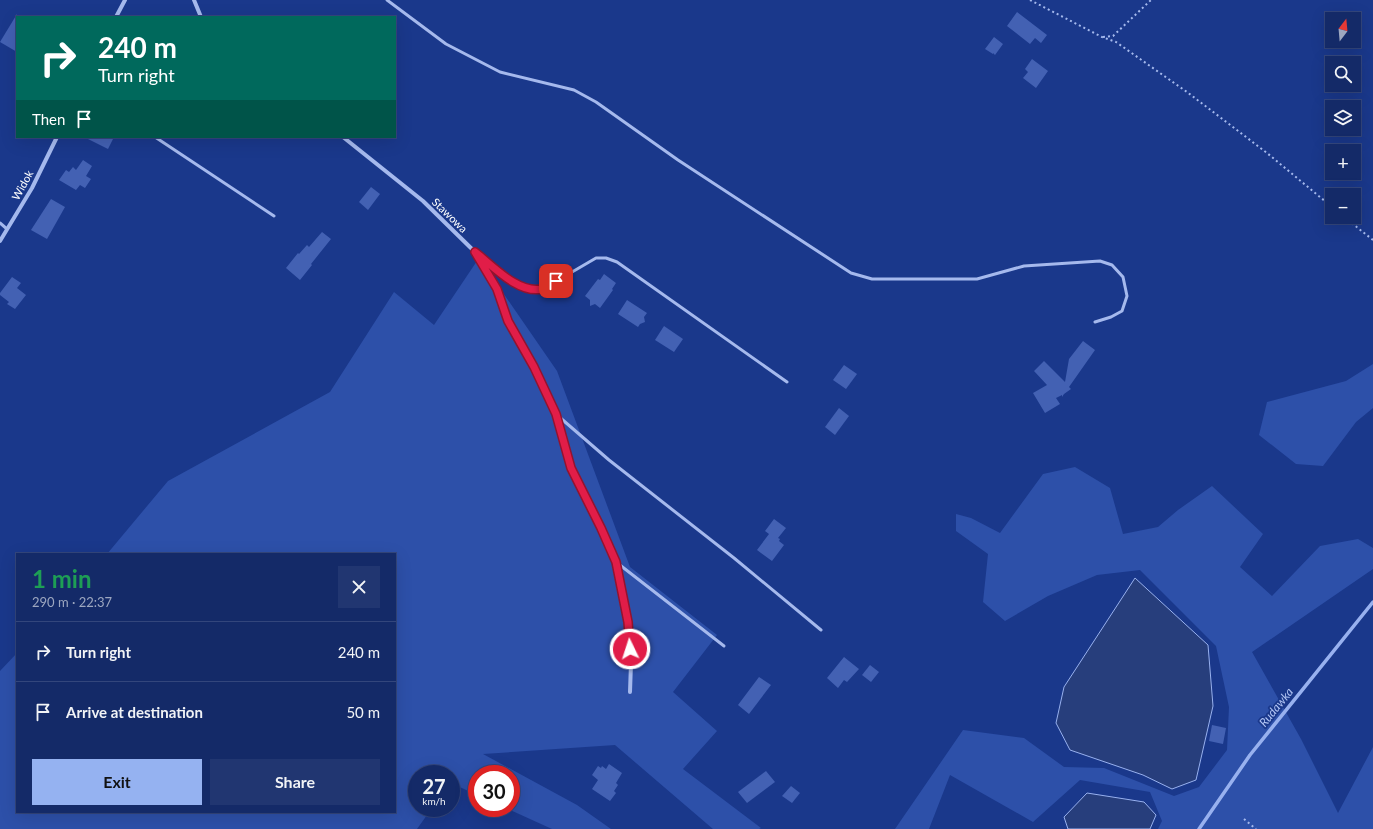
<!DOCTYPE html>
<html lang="en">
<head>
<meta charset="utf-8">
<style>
  body { margin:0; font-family:Lato,sans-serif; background:#213671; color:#f1f3f6; height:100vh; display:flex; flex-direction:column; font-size:15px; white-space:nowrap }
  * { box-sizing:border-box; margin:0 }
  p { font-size:13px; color:#9da7c0 }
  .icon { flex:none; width:22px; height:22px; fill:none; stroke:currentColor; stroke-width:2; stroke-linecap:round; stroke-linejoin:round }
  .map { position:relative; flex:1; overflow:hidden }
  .drawer { position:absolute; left:16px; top:553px; width:380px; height:260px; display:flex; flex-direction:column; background:#142a68; border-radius:0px; box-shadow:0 4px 16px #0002,0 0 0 1px #33467c }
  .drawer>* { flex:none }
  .guide { position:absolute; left:16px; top:16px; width:380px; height:122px; border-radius:0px; box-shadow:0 4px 16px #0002,0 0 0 1px #33467c; background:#00695c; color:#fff; overflow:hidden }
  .needle { width:26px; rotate:16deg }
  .fabs { position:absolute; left:1325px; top:12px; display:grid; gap:8px }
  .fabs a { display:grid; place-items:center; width:36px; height:36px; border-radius:0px; background:#142a68; box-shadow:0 4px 16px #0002,0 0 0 1px #33467c; font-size:20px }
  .speed { position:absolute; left:408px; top:765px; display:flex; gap:8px; font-size:20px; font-weight:700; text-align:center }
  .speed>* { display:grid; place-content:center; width:52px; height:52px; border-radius:50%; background:#142a68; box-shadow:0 4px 16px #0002,0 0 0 1px #33467c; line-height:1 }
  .speed small { font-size:10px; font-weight:400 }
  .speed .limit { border:6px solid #d22; background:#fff; color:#111 }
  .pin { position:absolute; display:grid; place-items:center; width:34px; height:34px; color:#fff; margin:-17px; border-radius:8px; box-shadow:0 2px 6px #0006 }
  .me { position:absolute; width:44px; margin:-22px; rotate:356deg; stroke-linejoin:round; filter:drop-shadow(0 0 3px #0008) }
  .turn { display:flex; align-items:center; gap:14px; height:84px; padding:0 16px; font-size:18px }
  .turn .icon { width:52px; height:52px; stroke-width:2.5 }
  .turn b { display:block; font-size:28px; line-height:34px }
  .then { display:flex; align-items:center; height:38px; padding:0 16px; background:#0003; gap:8px; font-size:15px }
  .round { display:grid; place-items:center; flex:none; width:42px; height:42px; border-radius:0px; background:#213671 }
  .headline { display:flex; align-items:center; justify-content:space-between; height:68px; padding:0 16px }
  h1 { font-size:24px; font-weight:700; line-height:30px; color:#1e9e55 }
  .action { display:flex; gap:8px; margin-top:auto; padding:8px 16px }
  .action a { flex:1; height:46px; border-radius:0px; background:#95b2f1; color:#111; font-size:16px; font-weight:700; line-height:46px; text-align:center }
  .action a+a { background:#213671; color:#f1f3f6 }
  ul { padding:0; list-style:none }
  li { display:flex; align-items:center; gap:12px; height:60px; padding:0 16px; border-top:1px solid #33467c }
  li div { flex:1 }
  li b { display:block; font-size:15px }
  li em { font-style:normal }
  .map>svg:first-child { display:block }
</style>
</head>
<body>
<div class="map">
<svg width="1373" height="829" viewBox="0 0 1373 829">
  <rect width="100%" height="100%" fill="#1a388b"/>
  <!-- green -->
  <g fill="#2d50a9">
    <path d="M 479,258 L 557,371 L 630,567 L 717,635 L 673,692 L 717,731 L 683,769 L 761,828 L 759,829 L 713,829 L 615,745 L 483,754 L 577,805 L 611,829 L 552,829 L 506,808 L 511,808 L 511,774 L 477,774 L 477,795 L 451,783 L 451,774 L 417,774 L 417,808 L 432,808 L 417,829 L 0,829 L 0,671 L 17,653 L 17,812 L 395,812 L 395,554 L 107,554 L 168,481 L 330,392 L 394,292 L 434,325 Z"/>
    <path d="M 1373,364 L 1373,408 L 1356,422 L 1323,466 L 1296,464 L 1259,435 L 1267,402 L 1346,381 Z"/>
    <path d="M 1075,467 L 1110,488 L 1123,534 L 1158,527 L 1178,510 L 1212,486 L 1263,534 L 1240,567 L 1272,596 L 1320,546 L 1358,539 L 1373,548 L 1373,569 L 1252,652 L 1301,739 L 1338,813 L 1373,747 L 1373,829 L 1158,829 L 1162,821 L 1150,792 L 1080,780 L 1033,822 L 950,775 L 929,829 L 895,829 L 963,730 L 1024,738 L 1064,767 L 1104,768 L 1174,796 L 1199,787 L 1227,750 L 1229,707 L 1216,646 L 1140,570 L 1097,575 L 1048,596 L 1005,621 L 983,602 L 988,554 L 956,531 L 956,514 L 971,518 L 1000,533 L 1043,474 Z"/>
  </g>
  <!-- water -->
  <g fill="#273e7c" stroke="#98b1ef">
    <path d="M 1135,578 L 1208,645 L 1213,706 L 1196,780 L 1172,789 L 1143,775 L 1070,750 L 1056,723 L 1064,687 Z"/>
    <path d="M 1087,793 L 1144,802 L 1156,815 L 1150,829 L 1068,829 L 1064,817 Z"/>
  </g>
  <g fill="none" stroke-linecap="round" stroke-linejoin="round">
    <!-- stream -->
    <path stroke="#98b1ef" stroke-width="3.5" d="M 1199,829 L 1250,755 L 1373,602"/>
  </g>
  <!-- building -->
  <g fill="#4361b3">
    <path d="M 1017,12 L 1047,35 L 1041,43 L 1035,38 L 1030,44 L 1007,26 Z"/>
    <path d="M 17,14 L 17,52 L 0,42 Z"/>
    <path d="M 994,37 L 1003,44 L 995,55 L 993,53 L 993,54 L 985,49 Z"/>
    <path d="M 1032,59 L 1048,71 L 1036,88 L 1023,78 L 1028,72 L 1025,69 Z"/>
    <path d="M 84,137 L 114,137 L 108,149 Z"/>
    <path d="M 83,160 L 92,166 L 86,176 L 91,179 L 85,188 L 80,185 L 76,190 L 59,180 L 66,170 L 69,172 L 73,167 L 76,170 Z"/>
    <path d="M 371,187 L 380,194 L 368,210 L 359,202 Z"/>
    <path d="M 51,199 L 65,207 L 47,239 L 31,230 Z"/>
    <path d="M 322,232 L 331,239 L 311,264 L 312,265 L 300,280 L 286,268 L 298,253 L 299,254 L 307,245 L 309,247 Z"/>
    <path d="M 604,274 L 616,283 L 612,289 L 613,290 L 600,308 L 595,304 L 590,306 L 590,300 L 585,296 L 598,279 L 600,280 Z"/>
    <path d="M 12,277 L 21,283 L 17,288 L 26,295 L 15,309 L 7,304 L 9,302 L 0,295 L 0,293 Z"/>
    <path d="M 627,300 L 647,313 L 644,317 L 645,322 L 640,324 L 638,327 L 618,314 Z"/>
    <path d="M 664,326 L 683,339 L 674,352 L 655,340 Z"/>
    <path d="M 1083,341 L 1095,350 L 1069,387 L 1071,389 L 1064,394 L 1062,397 L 1062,395 L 1056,398 L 1060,404 L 1045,413 L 1033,393 L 1047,385 L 1034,371 L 1044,361 L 1065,382 L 1069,359 Z"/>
    <path d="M 844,365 L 857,374 L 846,389 L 833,380 Z"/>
    <path d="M 839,408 L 849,416 L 835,435 L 825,427 Z"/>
    <path d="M 774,519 L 786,528 L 778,538 L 780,539 L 779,541 L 784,545 L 772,561 L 757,550 L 769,534 L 765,531 Z"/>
    <path d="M 844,657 L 859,669 L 847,682 L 844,680 L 838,688 L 827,678 Z"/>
    <path d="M 870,665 L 879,672 L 871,682 L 862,675 Z"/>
    <path d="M 759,677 L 771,685 L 749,714 L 738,705 Z"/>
    <path d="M 1212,725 L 1226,728 L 1223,744 L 1209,741 Z"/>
    <path d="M 609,764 L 622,773 L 616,783 L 618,785 L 614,791 L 616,793 L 610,801 L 592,789 L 598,780 L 592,775 L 598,766 L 601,768 L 602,766 L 606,769 Z"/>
    <path d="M 766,771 L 775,782 L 747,803 L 738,792 Z"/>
    <path d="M 791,786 L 800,793 L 792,803 L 782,796 Z"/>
  </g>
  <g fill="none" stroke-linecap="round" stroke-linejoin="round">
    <!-- path -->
    <g stroke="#a5b9ed" stroke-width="2" stroke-dasharray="2 3" stroke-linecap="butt">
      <path d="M 1030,0 L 1102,37 L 1116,42 L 1187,92 L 1267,153 L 1332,207"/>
      <path d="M 1103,37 L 1113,36 L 1151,0"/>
      <path d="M 1344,217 L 1373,240"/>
      <path d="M 1244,819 L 1256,829"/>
    </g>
    <!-- lane -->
    <g stroke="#a5b9ed" stroke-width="3">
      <path d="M 387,0 L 446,44 L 500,72 L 574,90 L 596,102 L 678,160 L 851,273 L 872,279 L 977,279 L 1024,266 L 1100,261 L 1112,265 L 1123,277 L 1127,296 L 1122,311 L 1111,317 L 1095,322"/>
      <path d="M 155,137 L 274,216"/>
      <path d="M 0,223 L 7,229"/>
      <path d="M 477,253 L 516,285 L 528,289 L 543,289 L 596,258 L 606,258 L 617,262 L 787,382"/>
      <path d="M 557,415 L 609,460 L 734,558 L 821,630"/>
      <path d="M 616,562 L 724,646"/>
    </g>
    <!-- street -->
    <g stroke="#a5b9ed" stroke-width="4">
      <path d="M 194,0 L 201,17"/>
      <path d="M 116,17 L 125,0"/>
      <path d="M 343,137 L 423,201 L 475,252 L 497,289 L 508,321 L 534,367 L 556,414 L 571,468 L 601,528 L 616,562 L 628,622 L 631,663 L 630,692"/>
      <path d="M 0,241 L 32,188 L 57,137"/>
    </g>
  </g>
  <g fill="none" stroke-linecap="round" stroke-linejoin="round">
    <!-- route casing -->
    <g stroke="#92132f" stroke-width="10">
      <path id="route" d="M 556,281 C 552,284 547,288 542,289 C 518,294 493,266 475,252 L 497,289 L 508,321 L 534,367 L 556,414 L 571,468 L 601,528 L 616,562 L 628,622 L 630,649"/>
    </g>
    <!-- route -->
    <use href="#route" stroke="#e11d48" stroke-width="7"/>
  </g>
  <g text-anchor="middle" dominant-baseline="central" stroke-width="3.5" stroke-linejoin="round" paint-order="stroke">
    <!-- street labels -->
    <g font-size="11" fill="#fff" stroke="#1a388b">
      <text transform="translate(22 185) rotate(-61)">Widok</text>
      <text transform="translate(450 215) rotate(44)">Stawowa</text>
    </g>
    <!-- water labels -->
    <g font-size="12" font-style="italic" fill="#b1c4f4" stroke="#1a388b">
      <text transform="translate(1276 707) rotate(-51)">Rudawka</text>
    </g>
  </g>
</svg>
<div class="fabs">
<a><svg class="needle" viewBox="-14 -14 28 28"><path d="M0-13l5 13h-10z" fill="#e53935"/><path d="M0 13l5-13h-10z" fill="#9da7c0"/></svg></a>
<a><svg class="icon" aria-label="search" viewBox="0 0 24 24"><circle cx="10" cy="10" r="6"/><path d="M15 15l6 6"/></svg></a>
<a><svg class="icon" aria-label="layers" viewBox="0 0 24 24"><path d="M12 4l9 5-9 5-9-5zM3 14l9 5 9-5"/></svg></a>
<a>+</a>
<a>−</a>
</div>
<div class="speed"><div>27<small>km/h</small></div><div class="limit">30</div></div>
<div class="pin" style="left:556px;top:281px;background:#d93025"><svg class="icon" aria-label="arrive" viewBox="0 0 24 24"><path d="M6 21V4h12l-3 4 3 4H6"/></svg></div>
<svg class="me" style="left:630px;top:649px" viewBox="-20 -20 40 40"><circle r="17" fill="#e11d48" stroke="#fff" stroke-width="3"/><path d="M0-11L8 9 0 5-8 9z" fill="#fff"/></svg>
<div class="guide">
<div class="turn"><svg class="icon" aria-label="right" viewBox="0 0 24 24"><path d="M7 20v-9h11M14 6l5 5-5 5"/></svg><div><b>240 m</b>Turn right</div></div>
<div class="then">Then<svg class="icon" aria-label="arrive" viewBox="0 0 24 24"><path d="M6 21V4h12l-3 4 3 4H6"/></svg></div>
</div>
<section class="drawer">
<div class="headline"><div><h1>1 min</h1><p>290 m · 22:37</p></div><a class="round"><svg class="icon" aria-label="close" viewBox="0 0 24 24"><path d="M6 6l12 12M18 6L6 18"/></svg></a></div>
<ul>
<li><svg class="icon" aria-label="right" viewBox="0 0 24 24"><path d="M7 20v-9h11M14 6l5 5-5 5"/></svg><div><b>Turn right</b></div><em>240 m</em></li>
<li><svg class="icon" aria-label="arrive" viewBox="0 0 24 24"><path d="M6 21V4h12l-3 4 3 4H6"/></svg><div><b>Arrive at destination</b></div><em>50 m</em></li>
</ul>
<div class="action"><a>Exit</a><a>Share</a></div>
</section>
</div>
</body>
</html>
